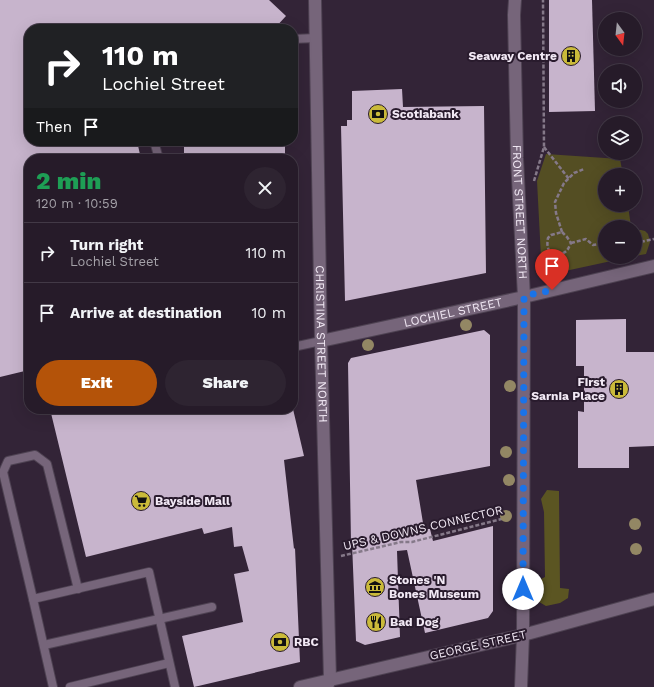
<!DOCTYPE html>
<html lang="en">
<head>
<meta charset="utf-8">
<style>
  body { margin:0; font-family:"Work Sans",sans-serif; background:#2e2431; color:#f1f3f6; height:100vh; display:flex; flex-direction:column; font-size:15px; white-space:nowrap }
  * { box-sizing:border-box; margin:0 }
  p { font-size:13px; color:#a4a1a8 }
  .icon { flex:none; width:22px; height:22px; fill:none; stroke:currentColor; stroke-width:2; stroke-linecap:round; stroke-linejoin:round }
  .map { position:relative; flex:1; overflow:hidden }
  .side { position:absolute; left:24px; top:154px; width:274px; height:260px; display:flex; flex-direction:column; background:#261b29; border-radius:16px; box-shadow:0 4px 16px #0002,0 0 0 1px #423946 }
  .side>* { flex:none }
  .banner { position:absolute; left:24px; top:24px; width:274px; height:122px; border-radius:16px; box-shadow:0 4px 16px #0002,0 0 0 1px #423946; background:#202124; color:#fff; overflow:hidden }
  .needle { width:26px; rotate:165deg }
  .controls { position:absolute; left:598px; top:12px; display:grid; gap:8px }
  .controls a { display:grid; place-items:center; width:44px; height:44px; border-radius:50%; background:#261b29; box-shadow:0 4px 16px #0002,0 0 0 1px #423946; font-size:20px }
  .pin { position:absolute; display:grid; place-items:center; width:34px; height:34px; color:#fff; margin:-41px -17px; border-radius:50% 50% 50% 0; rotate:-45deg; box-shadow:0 0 4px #0007 }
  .pin .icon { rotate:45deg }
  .me { position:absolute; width:44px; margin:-22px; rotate:0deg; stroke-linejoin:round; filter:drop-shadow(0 0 3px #0008) }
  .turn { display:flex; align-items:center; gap:14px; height:84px; padding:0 12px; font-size:18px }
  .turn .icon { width:52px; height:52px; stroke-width:2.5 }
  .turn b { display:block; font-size:28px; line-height:34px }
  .then { display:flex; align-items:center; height:38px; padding:0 12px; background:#0003; gap:8px; font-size:15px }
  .round { display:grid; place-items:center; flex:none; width:42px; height:42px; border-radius:21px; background:#2e2431 }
  .head { display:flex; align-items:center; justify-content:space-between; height:68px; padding:0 12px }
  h1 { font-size:24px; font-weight:800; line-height:30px; color:#1e9e55 }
  .button { display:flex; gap:8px; margin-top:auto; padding:8px 12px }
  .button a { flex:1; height:46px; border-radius:24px; background:#b45309; color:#fff; font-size:16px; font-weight:800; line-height:46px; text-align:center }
  .button a+a { background:#2e2431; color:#f1f3f6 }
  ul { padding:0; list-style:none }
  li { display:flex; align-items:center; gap:12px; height:60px; padding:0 12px; border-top:1px solid #423946 }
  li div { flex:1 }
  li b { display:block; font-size:15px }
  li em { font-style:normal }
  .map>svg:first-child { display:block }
</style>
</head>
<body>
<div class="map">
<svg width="654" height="687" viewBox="0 0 654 687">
  <rect width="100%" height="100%" fill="#332437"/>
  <!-- green -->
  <g fill="#544e23">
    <path d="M 546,154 L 620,159 L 623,175 L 605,175 L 605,205 L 628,205 L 631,227 L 605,227 L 605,257 L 630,257 L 542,276 L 537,181 Z"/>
    <path d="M 635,230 L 641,230 L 645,231 L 648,234 L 650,242 L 646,254 L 635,256 Z"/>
  </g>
  <!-- forest -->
  <path fill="#5b5522" d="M 547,490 L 559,491 L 560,588 L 569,589 L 568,598 L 560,603 L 546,606 L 534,599 L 535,582 L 545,577 L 544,512 L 541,499 Z"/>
  <!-- building -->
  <g fill="#c7b4cc">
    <path d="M 0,0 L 269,0 L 286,16 L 274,29 L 29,29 L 29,141 L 137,141 L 141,159 L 29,159 L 29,370 L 0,377 Z"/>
    <path d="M 549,0 L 592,0 L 595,111 L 549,112 Z"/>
    <path d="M 402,89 L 403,107 L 484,106 L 486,273 L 345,301 L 341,126 L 347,126 L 347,120 L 352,120 L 352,91 Z"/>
    <rect x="184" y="141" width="101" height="18"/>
    <path d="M 626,319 L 626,352 L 654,352 L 654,446 L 629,447 L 629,468 L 578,468 L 578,411 L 584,412 L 584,366 L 576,366 L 576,320 Z"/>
    <path d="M 484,330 L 490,335 L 490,466 L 416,480 L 424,529 L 430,529 L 433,541 L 493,526 L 493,611 L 488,618 L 425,633 L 407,550 L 397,551 L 400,637 L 365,645 L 356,641 L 352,543 L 351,543 L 348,363 L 351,358 Z"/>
    <path d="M 50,409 L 293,409 L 304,456 L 284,460 L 294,549 L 295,548 L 300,662 L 194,687 L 182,636 L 243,622 L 234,574 L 249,571 L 242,546 L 234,547 L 232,527 L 204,534 L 202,528 L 86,557 Z"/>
  </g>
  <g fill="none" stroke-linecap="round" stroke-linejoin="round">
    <!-- lane casing -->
    <g stroke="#4e4252" stroke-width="10">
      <g id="lane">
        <path d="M 293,39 L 316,38"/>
        <path d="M 154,141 L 159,159"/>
        <path d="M 293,347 L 321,341"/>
        <path d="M 33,599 L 3,472 L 8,461 L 35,455 L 47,464 L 78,589"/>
        <path d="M 44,645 L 212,607"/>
        <path d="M 53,687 L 33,599 L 149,572 L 175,687"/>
        <path d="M 70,687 L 169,663"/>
      </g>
    </g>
    <!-- street casing -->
    <g stroke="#4e4252" stroke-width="14">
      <g id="street">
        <path id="s1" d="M 321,341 L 524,297 L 654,266"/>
        <path d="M 523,635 L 654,599"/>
      </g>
    </g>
    <!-- secondary casing -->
    <g stroke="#4e4252" stroke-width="14">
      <g id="secondary">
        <path id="s2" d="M 315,0 L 321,341 L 330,679 L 327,687"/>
        <path id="s3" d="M 515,0 L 514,15 L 517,158 L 524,297 L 523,635 L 521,687"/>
        <path d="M 300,687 L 523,635"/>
      </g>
    </g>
    <!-- path -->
    <g stroke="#857989" stroke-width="2.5" stroke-dasharray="4 2" stroke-linecap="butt">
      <path d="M 544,147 L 569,179"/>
      <path d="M 534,181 L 544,147 L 543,0"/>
      <path d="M 562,232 L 556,213 L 555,202 L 564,183 L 574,173 L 584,169"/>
      <path d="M 562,232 L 567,237 L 571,243 C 570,245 569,247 568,249 C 565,254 555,257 550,252 C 547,248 547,243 548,238 L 551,235 Z"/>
      <path d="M 571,243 L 586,239 L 593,245 L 605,243"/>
      <path d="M 635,243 L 654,239"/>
      <path d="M 538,272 L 550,252"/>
      <path d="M 341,556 L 401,542 L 412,542 L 509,517"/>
    </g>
    <!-- lane -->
    <use href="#lane" stroke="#76657a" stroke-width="8"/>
    <!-- street -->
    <use href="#street" stroke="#76657a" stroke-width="12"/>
    <!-- secondary -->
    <use href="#secondary" stroke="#76657a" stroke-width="12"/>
  </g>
  <!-- trees -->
  <g fill="#938764">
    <circle cx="466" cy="325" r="6"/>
    <circle cx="368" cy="345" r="6"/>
    <circle cx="510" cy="386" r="6"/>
    <circle cx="506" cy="452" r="6"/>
    <circle cx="509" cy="480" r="6"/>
    <circle cx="506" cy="516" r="6"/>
    <circle cx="635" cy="524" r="6"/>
    <circle cx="636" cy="549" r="6"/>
  </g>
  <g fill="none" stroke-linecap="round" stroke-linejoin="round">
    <!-- route -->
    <path stroke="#1a73e8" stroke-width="7" stroke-dasharray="0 12.6" d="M 523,589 L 524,296 L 552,290"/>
  </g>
  <!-- icons -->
  <defs>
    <g id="building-disc" transform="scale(1)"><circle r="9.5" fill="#caba3a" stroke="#291b2d"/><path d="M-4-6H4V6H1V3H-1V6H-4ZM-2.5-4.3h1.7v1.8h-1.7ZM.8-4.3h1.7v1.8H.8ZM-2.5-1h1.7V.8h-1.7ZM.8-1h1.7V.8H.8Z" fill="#111"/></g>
    <g id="bank-disc" transform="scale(1)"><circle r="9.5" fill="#caba3a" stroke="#291b2d"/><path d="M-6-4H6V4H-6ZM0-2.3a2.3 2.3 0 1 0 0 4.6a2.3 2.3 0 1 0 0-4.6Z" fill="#111"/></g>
    <g id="supermarket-disc" transform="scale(1)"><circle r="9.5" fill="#caba3a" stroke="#291b2d"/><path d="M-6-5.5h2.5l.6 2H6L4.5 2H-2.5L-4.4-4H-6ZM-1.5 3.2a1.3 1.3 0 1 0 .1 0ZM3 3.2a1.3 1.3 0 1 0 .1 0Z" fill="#111"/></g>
    <g id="museum-disc" transform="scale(1)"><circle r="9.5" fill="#caba3a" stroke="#291b2d"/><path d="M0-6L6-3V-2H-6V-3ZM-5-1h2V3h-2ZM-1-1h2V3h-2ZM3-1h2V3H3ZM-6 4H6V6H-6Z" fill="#111"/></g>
    <g id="restaurant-disc" transform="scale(1)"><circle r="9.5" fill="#caba3a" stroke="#291b2d"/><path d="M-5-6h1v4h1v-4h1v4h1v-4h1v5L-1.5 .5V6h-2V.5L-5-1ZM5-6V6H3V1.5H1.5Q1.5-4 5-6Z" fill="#111"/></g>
  </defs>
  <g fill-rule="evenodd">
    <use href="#building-disc" x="571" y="56"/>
    <use href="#bank-disc" x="378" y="114"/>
    <use href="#building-disc" x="619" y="389"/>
    <use href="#supermarket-disc" x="141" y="501"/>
    <use href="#museum-disc" x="375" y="587"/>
    <use href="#restaurant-disc" x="376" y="622"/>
    <use href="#bank-disc" x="280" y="642"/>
  </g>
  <g text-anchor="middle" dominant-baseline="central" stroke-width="4" stroke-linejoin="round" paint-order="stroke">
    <!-- poi labels -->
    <g font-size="12" font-weight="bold" fill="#f2e9f5" stroke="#291b2d" text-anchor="start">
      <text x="557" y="56" text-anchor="end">Seaway Centre</text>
      <text x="392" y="114">Scotiabank</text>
      <text x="605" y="382" text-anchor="end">First<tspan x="605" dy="14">Sarnia Place</tspan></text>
      <text x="155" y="501">Bayside Mall</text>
      <text x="389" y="580">Stones 'N<tspan x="389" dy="14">Bones Museum</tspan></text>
      <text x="390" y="622">Bad Dog</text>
      <text x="294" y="642">RBC</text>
    </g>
    <!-- street labels -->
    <g font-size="12" fill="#f2e9f5" stroke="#291b2d">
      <text stroke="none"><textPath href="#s3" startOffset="212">FRONT STREET NORTH</textPath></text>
      <text stroke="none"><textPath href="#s1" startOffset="135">LOCHIEL STREET</textPath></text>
      <text stroke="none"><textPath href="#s2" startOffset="344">CHRISTINA STREET NORTH</textPath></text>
      <text transform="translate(423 528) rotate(-13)">UPS &amp; DOWNS CONNECTOR</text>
      <text transform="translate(478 645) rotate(-13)">GEORGE STREET</text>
    </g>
  </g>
</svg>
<div class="controls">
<a><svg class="needle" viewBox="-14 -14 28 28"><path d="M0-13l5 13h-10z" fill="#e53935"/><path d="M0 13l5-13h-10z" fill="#a4a1a8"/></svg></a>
<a><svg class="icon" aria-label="sound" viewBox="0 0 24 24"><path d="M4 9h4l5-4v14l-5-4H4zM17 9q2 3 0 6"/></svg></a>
<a><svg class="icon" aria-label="layers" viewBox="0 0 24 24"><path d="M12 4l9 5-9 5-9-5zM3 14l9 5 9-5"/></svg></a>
<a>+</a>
<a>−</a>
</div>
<div class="pin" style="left:552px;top:290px;background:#d93025"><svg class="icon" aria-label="arrive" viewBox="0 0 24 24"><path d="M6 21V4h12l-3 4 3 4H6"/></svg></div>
<svg class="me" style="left:523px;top:589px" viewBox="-20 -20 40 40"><circle r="19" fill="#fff"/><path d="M0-13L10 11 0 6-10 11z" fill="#1a73e8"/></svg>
<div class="banner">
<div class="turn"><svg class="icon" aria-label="right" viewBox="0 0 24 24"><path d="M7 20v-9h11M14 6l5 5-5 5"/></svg><div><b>110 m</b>Lochiel Street</div></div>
<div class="then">Then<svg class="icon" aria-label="arrive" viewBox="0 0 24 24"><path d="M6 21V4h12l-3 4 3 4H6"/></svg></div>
</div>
<section class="side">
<div class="head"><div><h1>2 min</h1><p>120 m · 10:59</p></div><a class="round"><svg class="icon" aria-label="close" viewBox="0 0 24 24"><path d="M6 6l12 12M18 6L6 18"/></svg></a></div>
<ul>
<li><svg class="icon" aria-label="right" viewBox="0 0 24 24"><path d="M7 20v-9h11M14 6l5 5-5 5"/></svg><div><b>Turn right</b><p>Lochiel Street</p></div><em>110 m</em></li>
<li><svg class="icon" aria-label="arrive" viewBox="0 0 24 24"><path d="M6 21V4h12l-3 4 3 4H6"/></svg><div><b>Arrive at destination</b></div><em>10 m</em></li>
</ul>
<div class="button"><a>Exit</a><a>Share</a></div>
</section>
</div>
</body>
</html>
